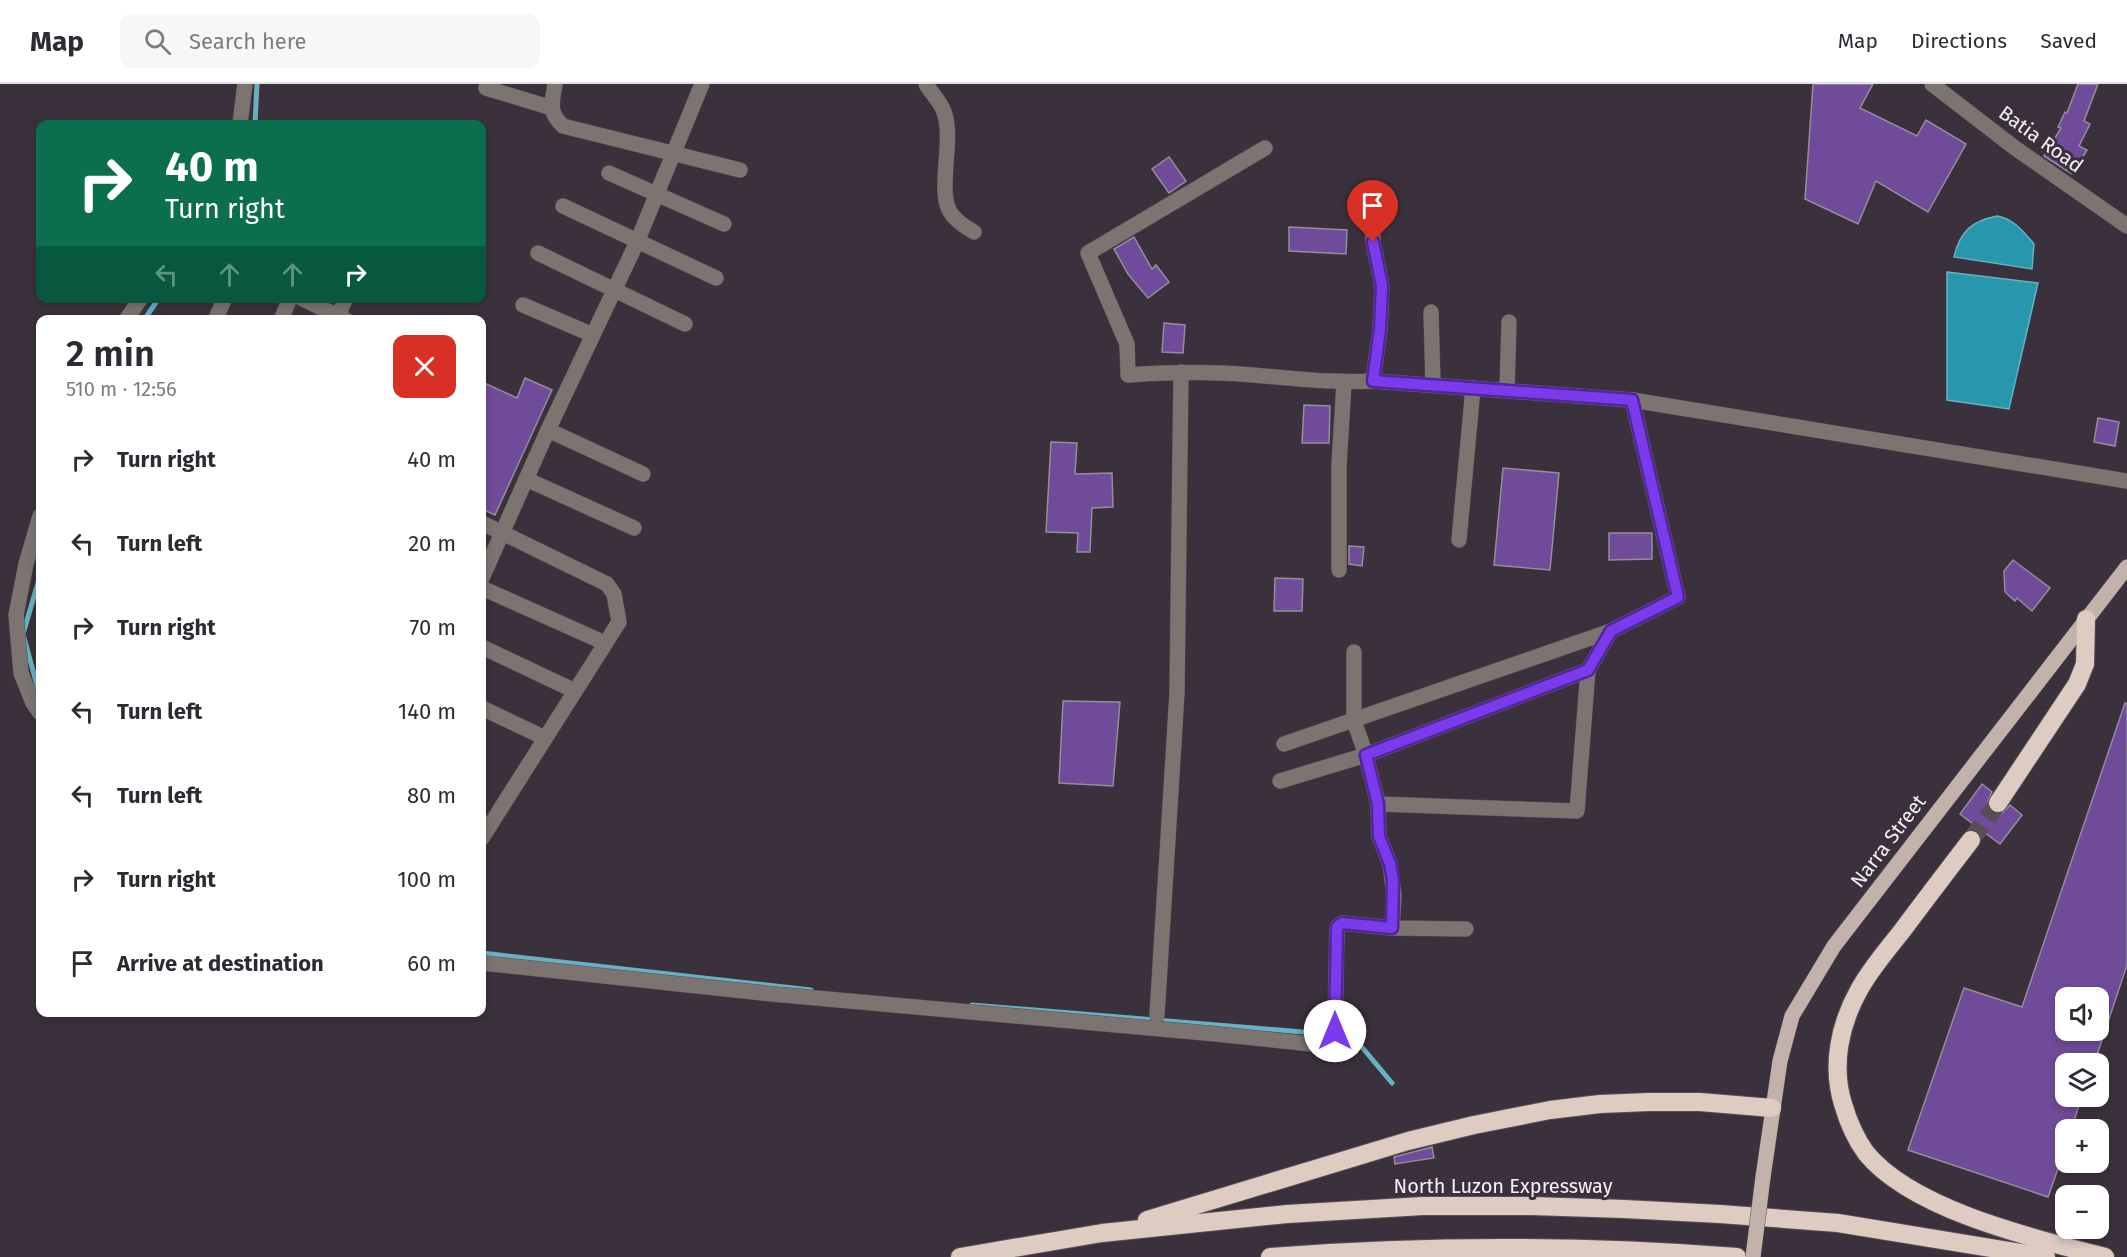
<!DOCTYPE html>
<html lang="en">
<head>
<meta charset="utf-8">
<style>
  body { margin:0; font-family:"Fira Sans",sans-serif; background:#f7f7f7; color:#2b2b33; height:100vh; display:flex; flex-direction:column; font-size:22px; white-space:nowrap }
  * { box-sizing:border-box; margin:0 }
  p { font-size:20px; color:#7c7c81 }
  .icon { flex:none; width:33px; height:33px; fill:none; stroke:currentColor; stroke-width:2; stroke-linecap:round; stroke-linejoin:round }
  .map { position:relative; flex:1; overflow:hidden }
  .details { position:absolute; left:36px; top:231px; width:450px; height:702px; display:flex; flex-direction:column; background:#fff; border-radius:12px; box-shadow:0 3px 9px #0003 }
  .details>* { flex:none }
  .banner { position:absolute; left:36px; top:36px; width:450px; height:183px; border-radius:12px; box-shadow:0 3px 9px #0003; background:#0b6e4f; color:#fff; overflow:hidden }
  .fabs { position:absolute; left:2055px; top:903px; display:grid; gap:12px }
  .fabs a { display:grid; place-items:center; width:54px; height:54px; border-radius:12px; background:#fff; box-shadow:0 3px 9px #0003; font-size:30px }
  .pin { position:absolute; display:grid; place-items:center; width:51px; height:51px; color:#fff; margin:-62px -26px; border-radius:50% 50% 50% 0; rotate:-45deg; box-shadow:0 0 6px #0007 }
  .pin .icon { rotate:45deg }
  .me { position:absolute; width:66px; margin:-33px; rotate:0deg; stroke-linejoin:round; filter:drop-shadow(0 0 4px #0008) }
  .turn { display:flex; align-items:center; gap:21px; height:126px; padding:0 30px; font-size:27px }
  .turn .icon { width:78px; height:78px; stroke-width:2.5 }
  .turn b { display:block; font-size:42px; line-height:51px }
  .lanes { display:flex; align-items:center; height:57px; padding:0 30px; background:#0003; justify-content:center; gap:30px; direction:ltr }
  .lanes .off { opacity:.35 }
  .round { display:grid; place-items:center; flex:none; width:63px; height:63px; border-radius:12px; background:#f7f7f7 }
  .summary { display:flex; align-items:center; justify-content:space-between; height:102px; padding:0 30px }
  h1 { font-size:36px; font-weight:600; line-height:45px }
  ul { padding:0; list-style:none }
  li { display:flex; align-items:center; gap:18px; height:84px; padding:0 30px }
  li div { flex:1 }
  li b { display:block; font-size:22px }
  li em { font-style:normal }
  header { display:flex; align-items:center; gap:36px; box-sizing:border-box; height:84px; padding:0 30px; background:#fff; border-bottom:2px solid #e1e1e2 }
  header strong { font-size:28px }
  nav { display:flex; gap:33px; margin-inline-start:auto; font-size:21px }
  .search { width:420px; height:54px; background:#f7f7f7; display:flex; align-items:center; gap:15px; box-sizing:border-box; padding:0 21px; border-radius:12px; color:#7c7c81; font-size:22px }
  .map>svg:first-child { display:block }
</style>
</head>
<body>
<header>
<strong>Map</strong>
<div class="search"><svg class="icon" aria-label="search" viewBox="0 0 24 24"><circle cx="10" cy="10" r="6"/><path d="M15 15l6 6"/></svg>Search here</div>
<nav><a>Map</a><a>Directions</a><a>Saved</a></nav>
</header>
<div class="map">
<svg width="2127" height="1173" viewBox="0 0 2127 1173">
  <rect width="100%" height="100%" fill="#3b313c"/>
  <!-- water -->
  <g fill="#2897ad" stroke="#66b1c3" stroke-width="1.5">
    <path d="M 1997,132 C 2014,135 2023,147 2034,160 L 2032,185 L 1954,173 C 1960,147 1972,137 1997,132 Z"/>
    <path d="M 1947,188 L 2038,199 L 2009,325 L 1947,316 Z"/>
  </g>
  <g fill="none" stroke-linecap="round" stroke-linejoin="round">
    <!-- stream -->
    <g stroke="#66b1c3" stroke-width="5">
      <path d="M 255,40 L 257,0"/>
      <path d="M 144,236 L 159,214"/>
      <path d="M 40,492 L 23,550 L 38,605 L 40,608"/>
      <path d="M 482,869 L 811,906"/>
      <path d="M 972,921 L 1327,950 L 1361,962 L 1392,999"/>
    </g>
  </g>
  <!-- building -->
  <g fill="#704b99" stroke="#938d9d" stroke-width="1.5" fill-rule="evenodd">
    <path d="M 1813,0 L 1873,0 L 1860,24 L 1917,52 L 1926,36 L 1966,60 L 1928,128 L 1876,97 L 1858,140 L 1805,115 Z"/>
    <path d="M 2078,0 L 2098,0 L 2084,37 L 2090,40 L 2079,62 L 2087,66 L 2072,90 L 2044,72 L 2061,44 L 2058,43 L 2065,28 L 2067,29 Z"/>
    <path d="M 1169,73 L 1186,97 L 1169,109 L 1152,85 Z"/>
    <path d="M 1289,143 L 1347,146 L 1346,170 L 1289,167 Z"/>
    <path d="M 1134,153 L 1152,185 L 1156,181 L 1169,198 L 1148,214 L 1128,190 L 1114,165 Z"/>
    <path d="M 1164,239 L 1185,241 L 1183,269 L 1162,268 Z"/>
    <path d="M 525,294 L 552,306 L 495,431 L 482,425 L 482,298 L 517,314 Z"/>
    <path d="M 1304,321 L 1330,322 L 1329,359 L 1302,359 Z"/>
    <path d="M 2098,334 L 2119,338 L 2115,362 L 2094,358 Z"/>
    <path d="M 1051,358 L 1077,359 L 1075,390 L 1112,389 L 1113,423 L 1092,424 L 1090,468 L 1077,468 L 1078,449 L 1046,448 Z"/>
    <path d="M 1503,384 L 1559,389 L 1550,486 L 1494,481 Z"/>
    <path d="M 1609,449 L 1652,449 L 1652,475 L 1609,476 Z"/>
    <path d="M 1349,462 L 1364,463 L 1362,482 L 1349,480 Z"/>
    <path d="M 2013,476 L 2050,504 L 2032,527 L 2017,514 L 2015,517 L 2005,508 L 2004,487 Z"/>
    <path d="M 1275,494 L 1303,495 L 1302,527 L 1274,527 Z"/>
    <path d="M 1063,617 L 1120,618 L 1113,702 L 1059,699 Z"/>
    <path d="M 2125,619 L 2127,620 L 2127,881 L 2094,980 L 2066,980 L 2066,1012 L 2082,1012 L 2071,1046 L 2066,1046 L 2066,1062 L 2048,1113 L 1908,1066 L 1964,904 L 2022,923 ZM 2066,914 L 2098,914 L 2098,946 L 2066,946 Z"/>
    <path d="M 1982,700 L 1992,708 L 1987,719 L 1991,728 L 2002,729 L 2010,721 L 2022,731 L 2000,760 L 1960,730 Z"/>
    <path d="M 1432,1063 L 1434,1074 L 1395,1080 L 1394,1073 Z"/>
  </g>
  <g fill="none" stroke-linecap="round" stroke-linejoin="round">
    <!-- highway-tunnel -->
    <path stroke="#574e58" stroke-width="18" stroke-dasharray="18 9" stroke-linecap="butt" d="M 1971,756 L 1998,719"/>
    <!-- minor casing -->
    <g stroke="#594f5a" stroke-width="16">
      <g id="minor">
        <path d="M 555,0 C 552,19 548,28 563,42 L 740,86"/>
        <path d="M 926,0 C 931,9 941,18 944,28 C 954,54 938,104 949,126 C 954,136 965,143 974,148"/>
        <path d="M 1932,0 L 2015,64 L 2127,142"/>
        <path d="M 486,4 L 552,24"/>
        <path d="M 240,40 L 245,0"/>
        <path d="M 1265,64 L 1088,169 L 1127,260 L 1128,291 C 1159,289 1190,288 1221,289 C 1272,291 1322,300 1373,297 L 1632,316 L 2127,397"/>
        <path d="M 609,89 L 724,140"/>
        <path d="M 1372,108 L 1373,158 L 1382,202 L 1380,245 L 1373,297"/>
        <path d="M 563,122 L 716,194"/>
        <path d="M 538,169 L 685,240"/>
        <path d="M 301,214 L 346,236"/>
        <path d="M 523,221 L 593,251"/>
        <path d="M 1431,228 L 1433,301"/>
        <path d="M 126,236 L 141,214"/>
        <path d="M 215,236 L 225,214"/>
        <path d="M 281,236 L 290,214"/>
        <path d="M 336,236 L 346,214"/>
        <path d="M 1507,306 L 1509,238"/>
        <path d="M 548,346 L 643,390"/>
        <path d="M 526,395 L 634,444"/>
        <path d="M 40,432 L 26,480 L 16,531 L 21,589 L 33,619 L 40,629"/>
        <path d="M 482,439 L 607,500 L 614,510 L 619,538 L 482,754"/>
        <path d="M 1459,456 L 1473,304"/>
        <path d="M 1339,486 L 1339,381 L 1344,299"/>
        <path d="M 482,494 L 548,346 L 637,158 L 702,0"/>
        <path d="M 482,504 L 605,559"/>
        <path d="M 482,563 L 575,607"/>
        <path d="M 1354,568 L 1354,637 L 1366,671 L 1378,720 L 1379,752 L 1390,780 L 1394,811 L 1392,844"/>
        <path d="M 482,624 L 545,654"/>
        <path d="M 1284,660 L 1611,547 L 1678,513 L 1632,316"/>
        <path d="M 1280,697 L 1366,671 L 1588,586 L 1611,547"/>
        <path d="M 1378,720 L 1577,727 L 1588,586"/>
        <path d="M 482,879 L 772,910 L 1216,950 L 1312,960 L 1333,964 L 1335,947 L 1337,843 L 1342,839 L 1392,844 L 1466,845"/>
        <path d="M 1157,931 L 1177,609 L 1181,288"/>
      </g>
    </g>
    <!-- major casing -->
    <g stroke="#594f5a" stroke-width="16">
      <path id="major" d="M 1763,1093 L 1780,977 L 1792,932 L 1834,862 L 2127,483"/>
    </g>
    <!-- highway casing -->
    <g stroke="#594f5a" stroke-width="20">
      <g id="highway">
        <path d="M 1998,719 L 2077,600 L 2085,580 L 2086,535"/>
        <path d="M 1971,756 C 1948,786 1925,816 1902,847 C 1887,866 1871,884 1859,906 C 1840,940 1831,981 1843,1020 C 1848,1037 1855,1054 1866,1069 C 1912,1126 2036,1155 2105,1173"/>
        <path d="M 1147,1136 L 1408,1057 L 1474,1041 L 1550,1026 L 1600,1020 L 1649,1018 L 1700,1018 L 1772,1024"/>
        <path d="M 960,1173 L 1102,1149 L 1287,1130 L 1423,1122 L 1532,1122 L 1624,1125 L 1720,1130 L 1838,1139 L 2046,1173"/>
        <path d="M 1270,1173 C 1426,1161 1581,1161 1737,1173"/>
      </g>
    </g>
    <!-- minor -->
    <use href="#minor" stroke="#7c7470" stroke-width="15"/>
    <!-- major -->
    <use href="#major" stroke="#c2b2ab" stroke-width="15"/>
    <!-- highway -->
    <use href="#highway" stroke="#decbc2" stroke-width="18"/>
    <!-- major-bridge casing -->
    <g stroke="#594f5a" stroke-width="16" stroke-linecap="butt">
      <path id="major-bridge" d="M 1753,1173 L 1763,1093"/>
    </g>
    <!-- major-bridge -->
    <use href="#major-bridge" stroke="#c2b2ab" stroke-width="15"/>
  </g>
  <g fill="none" stroke-linecap="round" stroke-linejoin="round">
    <!-- route casing -->
    <g stroke="#51269a" stroke-width="15">
      <path id="route" d="M 1335,947 L 1337,843 L 1342,839 L 1392,844 L 1393,796 L 1390,780 L 1379,752 L 1378,720 L 1366,671 L 1588,586 L 1611,547 L 1678,513 L 1632,316 L 1373,297 L 1380,245 L 1382,202 L 1373,158"/>
    </g>
    <!-- route -->
    <use href="#route" stroke="#7c3aed" stroke-width="10"/>
  </g>
  <g text-anchor="middle" dominant-baseline="central" stroke-width="6" stroke-linejoin="round" paint-order="stroke">
    <!-- street labels -->
    <g font-size="20" fill="#f6eff6" stroke="#3b313c">
      <text transform="translate(2041 55) rotate(36)">Batia Road</text>
      <text transform="translate(1888 757) rotate(-53)">Narra Street</text>
      <text x="1503" y="1102">North Luzon Expressway</text>
    </g>
  </g>
</svg>
<div class="fabs">
<a><svg class="icon" aria-label="sound" viewBox="0 0 24 24"><path d="M4 9h4l5-4v14l-5-4H4zM17 9q2 3 0 6"/></svg></a>
<a><svg class="icon" aria-label="layers" viewBox="0 0 24 24"><path d="M12 4l9 5-9 5-9-5zM3 14l9 5 9-5"/></svg></a>
<a>+</a>
<a>−</a>
</div>
<div class="pin" style="left:1373px;top:158px;background:#d93025"><svg class="icon" aria-label="arrive" viewBox="0 0 24 24"><path d="M6 21V4h12l-3 4 3 4H6"/></svg></div>
<svg class="me" style="left:1335px;top:947px" viewBox="-20 -20 40 40"><circle r="19" fill="#fff"/><path d="M0-13L10 11 0 6-10 11z" fill="#7c3aed"/></svg>
<div class="banner">
<div class="turn"><svg class="icon" aria-label="right" viewBox="0 0 24 24"><path d="M7 20v-9h11M14 6l5 5-5 5"/></svg><div><b>40 m</b>Turn right</div></div>
<div class="lanes"><svg class="icon off" aria-label="left" viewBox="0 0 24 24"><path d="M17 20v-9H6M10 6l-5 5 5 5"/></svg><svg class="icon off" aria-label="ahead" viewBox="0 0 24 24"><path d="M12 20V5M6 11l6-6 6 6"/></svg><svg class="icon off" aria-label="ahead" viewBox="0 0 24 24"><path d="M12 20V5M6 11l6-6 6 6"/></svg><svg class="icon" aria-label="right" viewBox="0 0 24 24"><path d="M7 20v-9h11M14 6l5 5-5 5"/></svg></div>
</div>
<section class="details">
<div class="summary"><div><h1>2 min</h1><p>510 m · 12:56</p></div><a class="round" style="background:#d93025;color:#fff"><svg class="icon" aria-label="close" viewBox="0 0 24 24"><path d="M6 6l12 12M18 6L6 18"/></svg></a></div>
<ul>
<li><svg class="icon" aria-label="right" viewBox="0 0 24 24"><path d="M7 20v-9h11M14 6l5 5-5 5"/></svg><div><b>Turn right</b></div><em>40 m</em></li>
<li><svg class="icon" aria-label="left" viewBox="0 0 24 24"><path d="M17 20v-9H6M10 6l-5 5 5 5"/></svg><div><b>Turn left</b></div><em>20 m</em></li>
<li><svg class="icon" aria-label="right" viewBox="0 0 24 24"><path d="M7 20v-9h11M14 6l5 5-5 5"/></svg><div><b>Turn right</b></div><em>70 m</em></li>
<li><svg class="icon" aria-label="left" viewBox="0 0 24 24"><path d="M17 20v-9H6M10 6l-5 5 5 5"/></svg><div><b>Turn left</b></div><em>140 m</em></li>
<li><svg class="icon" aria-label="left" viewBox="0 0 24 24"><path d="M17 20v-9H6M10 6l-5 5 5 5"/></svg><div><b>Turn left</b></div><em>80 m</em></li>
<li><svg class="icon" aria-label="right" viewBox="0 0 24 24"><path d="M7 20v-9h11M14 6l5 5-5 5"/></svg><div><b>Turn right</b></div><em>100 m</em></li>
<li><svg class="icon" aria-label="arrive" viewBox="0 0 24 24"><path d="M6 21V4h12l-3 4 3 4H6"/></svg><div><b>Arrive at destination</b></div><em>60 m</em></li>
</ul>
</section>
</div>
</body>
</html>
